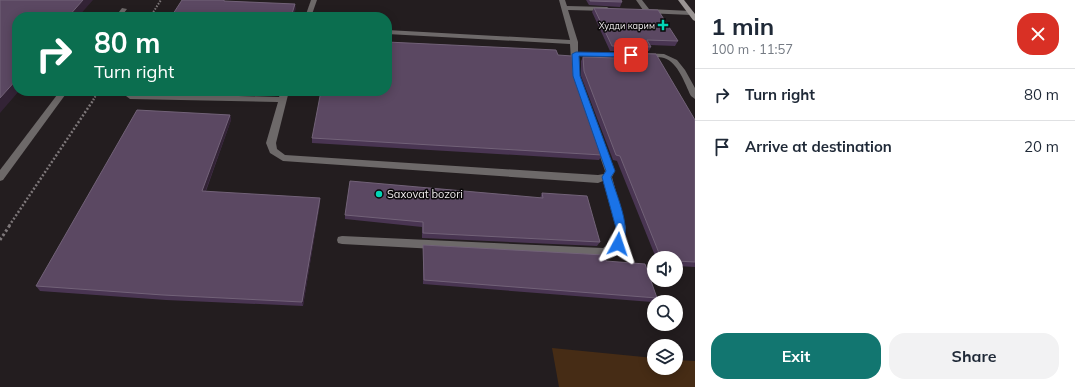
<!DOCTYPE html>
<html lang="en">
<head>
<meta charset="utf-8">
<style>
  body { margin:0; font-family:Mulish,sans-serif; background:#f2f2f3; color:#1f2937; height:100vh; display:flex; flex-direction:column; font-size:15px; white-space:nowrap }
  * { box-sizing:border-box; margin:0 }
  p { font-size:13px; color:#747a83 }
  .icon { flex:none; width:22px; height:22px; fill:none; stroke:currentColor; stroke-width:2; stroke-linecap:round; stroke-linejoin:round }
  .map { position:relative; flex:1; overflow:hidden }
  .drawer { display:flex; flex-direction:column; background:#fff; width:380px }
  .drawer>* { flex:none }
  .hud { position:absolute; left:12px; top:12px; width:380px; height:84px; border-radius:16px; box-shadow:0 2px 10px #0003; background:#0b6e4f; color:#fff; overflow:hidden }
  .tools { position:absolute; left:647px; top:251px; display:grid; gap:8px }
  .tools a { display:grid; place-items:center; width:36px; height:36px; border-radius:50%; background:#fff; box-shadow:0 2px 10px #0003; font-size:20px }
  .pin { position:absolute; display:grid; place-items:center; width:34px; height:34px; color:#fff; margin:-17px; border-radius:8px; box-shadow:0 2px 6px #0006 }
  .me { position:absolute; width:44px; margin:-22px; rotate:5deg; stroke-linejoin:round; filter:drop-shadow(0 0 3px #0008) }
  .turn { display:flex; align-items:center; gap:14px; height:84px; padding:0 16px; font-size:18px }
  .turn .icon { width:52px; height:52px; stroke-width:2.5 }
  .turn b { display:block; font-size:28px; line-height:34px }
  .round { display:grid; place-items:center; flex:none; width:42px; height:42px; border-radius:16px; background:#f2f2f3 }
  .overview { display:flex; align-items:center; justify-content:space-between; height:68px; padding:0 16px }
  h1 { font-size:24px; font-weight:700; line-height:30px }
  .button { display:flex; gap:8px; margin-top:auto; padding:8px 16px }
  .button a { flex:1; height:46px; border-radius:16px; background:#127670; color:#fff; font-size:16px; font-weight:700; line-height:46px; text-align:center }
  .button a+a { background:#f2f2f3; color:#1f2937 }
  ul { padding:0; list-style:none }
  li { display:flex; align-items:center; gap:12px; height:52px; padding:0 16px; border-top:1px solid #e0e1e3 }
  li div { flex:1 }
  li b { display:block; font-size:15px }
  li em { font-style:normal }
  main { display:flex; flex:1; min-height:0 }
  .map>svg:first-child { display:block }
</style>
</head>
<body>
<main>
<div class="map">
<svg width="695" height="387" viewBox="0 0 695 387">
  <rect width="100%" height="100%" fill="#231d1f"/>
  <!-- green -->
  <path fill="#462c15" d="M 552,348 L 654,358 L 654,368 L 676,368 L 676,360 L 695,361 L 695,387 L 559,387 Z"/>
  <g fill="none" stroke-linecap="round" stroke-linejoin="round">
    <!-- path-far2 -->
    <g stroke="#7e787a" stroke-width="2" stroke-dasharray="1.5 1.5" stroke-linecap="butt">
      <path d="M 150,17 L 161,0"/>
      <path d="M 93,100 L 99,91"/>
    </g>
    <!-- path-far1 -->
    <path stroke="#7e787a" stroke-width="2.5" stroke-dasharray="2 2" stroke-linecap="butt" d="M 9,226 L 94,99"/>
    <!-- path -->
    <path stroke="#7e787a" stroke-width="3" stroke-dasharray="2.5 2.5" stroke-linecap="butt" d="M 0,240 L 10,225"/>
    <!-- lane -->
    <g fill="#6d6969" fill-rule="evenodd">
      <path d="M 311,0 L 317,0 L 311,17 L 305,17 Z"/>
      <path d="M 559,0 L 565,0 L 567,6 L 607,7 L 610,9 L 607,11 L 568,10 L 578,42 L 578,52 L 628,53 L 632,55 L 628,57 L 579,56 L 580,76 L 615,171 L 612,177 L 626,228 L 622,247 L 605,258 L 342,244 L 338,243 L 337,240 L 338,237 L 342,236 L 603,248 L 613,242 L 616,228 L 603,181 L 598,183 L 283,161 L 270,153 L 266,143 L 278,102 L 130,99 L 126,96 L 130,93 L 279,97 L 281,91 L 289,91 L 276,143 L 277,149 L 285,155 L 598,175 L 604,174 L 605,171 L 572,76 L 570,44 L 387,34 L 387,30 L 570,40 Z"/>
      <path d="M 636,0 L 642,0 L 649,9 L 691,11 L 694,13 L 691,15 L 645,13 L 643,12 L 643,10 Z"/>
      <path d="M 122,8 L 127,9 L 121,17 L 115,17 Z"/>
      <path d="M 641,53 L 664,54 L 677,60 L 685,70 L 695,88 L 695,99 L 691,96 C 685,84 678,62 664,58 C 656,56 649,58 641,57 Z"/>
      <path d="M 60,91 L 68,91 L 3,180 L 0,181 L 0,170 Z"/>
    </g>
    <!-- secondary -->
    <path fill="#9a9493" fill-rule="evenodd" d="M 678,0 L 684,0 L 695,14 L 695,21 L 693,20 Z"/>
  </g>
  <!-- wall -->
  <g fill="#493552">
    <path d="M 586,0 L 621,0 L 622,2 L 620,7 L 589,5 Z"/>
    <path d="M 594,8 L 678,41 L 675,46 L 650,45 L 651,47 L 649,51 L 610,51 L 592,12 Z"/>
    <path d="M 615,53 L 695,120 L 695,267 L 676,266 L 676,258 L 656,258 L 617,161 L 613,160 L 581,76 L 581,61 L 583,57 L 613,58 Z"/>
    <path d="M 558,55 L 573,72 L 602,155 L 599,160 L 312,143 L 312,138 Z"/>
    <path d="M 230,115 L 231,120 L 206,191 L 320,203 L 303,306 L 166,300 L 40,291 L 36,286 Z"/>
    <path d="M 542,193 L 600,242 L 597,246 L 422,238 L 422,227 L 345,219 L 345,215 L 540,198 Z"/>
    <path d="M 423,245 L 606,261 L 657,298 L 652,302 L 423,284 Z"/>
  </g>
  <!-- shaded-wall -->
  <g fill="#332336">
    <path d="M 83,0 L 93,0 L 78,17 L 68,17 Z"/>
    <path d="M 295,4 L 296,9 L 293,17 L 291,17 Z"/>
    <path d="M 17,79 L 17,91 L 19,91 L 0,113 L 0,98 Z"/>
    <path d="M 230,115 L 231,120 L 204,195 L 202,191 Z"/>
    <path d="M 320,198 L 320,203 L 303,306 L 302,302 Z"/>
  </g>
  <!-- building -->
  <g fill="#5b4862" stroke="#726278">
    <path d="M 0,0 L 83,0 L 68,17 L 17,17 L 17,79 L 0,98 Z"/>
    <path d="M 182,0 L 224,0 L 224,1 L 295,4 L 291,17 L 171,17 Z"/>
    <path d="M 590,0 L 621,0 L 622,2 L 590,1 Z"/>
    <path d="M 594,8 L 658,10 L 678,41 L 647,40 L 651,47 L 612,46 Z"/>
    <path d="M 387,42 L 556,50 L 558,55 L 572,56 L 573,72 L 602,155 L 312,138 L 321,91 L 387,91 Z"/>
    <path d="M 615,53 L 656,54 L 695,120 L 695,262 L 676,261 L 676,258 L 661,258 L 620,156 L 616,155 L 584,71 L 583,57 L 618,58 Z"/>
    <path d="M 137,110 L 230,115 L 202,191 L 320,198 L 302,302 L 163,295 L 36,286 Z"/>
    <path d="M 350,181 L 543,198 L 542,193 L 587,196 L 600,242 L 423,233 L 423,222 L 345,215 Z"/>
    <path d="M 423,245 L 604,255 L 606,261 L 645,264 L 657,298 L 424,280 Z"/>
  </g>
  <!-- route -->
  <path fill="#1a73e8" stroke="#114b97" d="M 576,52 L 631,53 L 635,55 L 631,57 L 579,56 L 580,76 L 615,171 L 611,177 C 617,197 632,228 622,247 L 615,247 L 614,244 L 616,228 L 602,177 L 606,171 L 573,76 L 572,54 Z"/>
  <!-- markers -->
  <g fill="#02d5b6" stroke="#0a0809" stroke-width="1.5">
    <path d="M661 19h4v4h4v4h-4v4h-4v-4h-4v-4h4z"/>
    <circle cx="379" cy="194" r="4"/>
  </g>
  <g text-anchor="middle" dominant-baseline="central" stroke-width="3" stroke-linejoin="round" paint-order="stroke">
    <!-- far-poi labels -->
    <g font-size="9" fill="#eeeaeb" stroke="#0a0809" text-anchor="end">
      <text x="655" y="25">Худди карим</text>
    </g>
    <!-- poi labels -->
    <g font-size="11" fill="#eeeaeb" stroke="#0a0809" text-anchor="start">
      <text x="387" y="194">Saxovat bozori</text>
    </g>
  </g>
</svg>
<div class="tools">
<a><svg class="icon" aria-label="sound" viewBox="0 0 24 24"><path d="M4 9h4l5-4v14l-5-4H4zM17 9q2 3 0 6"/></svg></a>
<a><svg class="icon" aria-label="search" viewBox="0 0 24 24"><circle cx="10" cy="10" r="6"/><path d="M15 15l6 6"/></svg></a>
<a><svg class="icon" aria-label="layers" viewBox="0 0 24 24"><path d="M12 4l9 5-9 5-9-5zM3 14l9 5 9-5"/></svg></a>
</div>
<div class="pin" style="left:631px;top:55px;background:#d93025"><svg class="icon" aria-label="arrive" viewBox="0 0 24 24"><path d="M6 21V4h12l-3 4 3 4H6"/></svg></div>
<svg class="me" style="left:618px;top:244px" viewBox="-20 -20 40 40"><path d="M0-17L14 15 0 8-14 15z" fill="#1a73e8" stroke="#fff" stroke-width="4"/></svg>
<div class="hud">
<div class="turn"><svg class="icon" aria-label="right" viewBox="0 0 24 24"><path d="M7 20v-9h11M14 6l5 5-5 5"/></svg><div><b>80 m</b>Turn right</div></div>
</div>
</div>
<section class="drawer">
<div class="overview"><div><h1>1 min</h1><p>100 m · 11:57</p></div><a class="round" style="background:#d93025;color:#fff"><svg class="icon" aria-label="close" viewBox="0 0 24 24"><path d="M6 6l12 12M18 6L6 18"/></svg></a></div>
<ul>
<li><svg class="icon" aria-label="right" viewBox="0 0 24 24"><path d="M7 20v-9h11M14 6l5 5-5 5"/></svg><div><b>Turn right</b></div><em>80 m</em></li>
<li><svg class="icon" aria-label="arrive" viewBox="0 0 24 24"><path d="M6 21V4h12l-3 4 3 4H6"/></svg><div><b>Arrive at destination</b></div><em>20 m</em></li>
</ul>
<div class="button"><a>Exit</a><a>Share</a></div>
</section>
</main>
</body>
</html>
